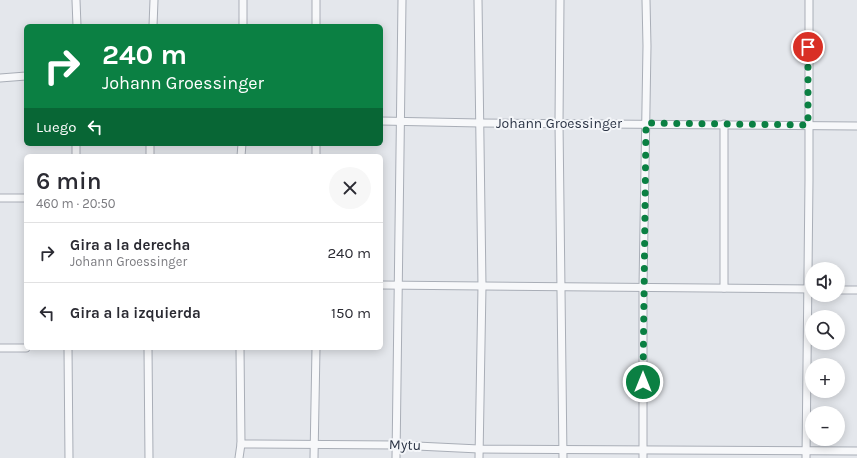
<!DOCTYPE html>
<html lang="es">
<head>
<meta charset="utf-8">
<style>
  body { margin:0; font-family:Karla,sans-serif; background:#f7f7f7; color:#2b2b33; height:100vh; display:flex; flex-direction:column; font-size:15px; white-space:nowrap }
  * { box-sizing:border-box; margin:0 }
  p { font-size:13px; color:#7c7c81 }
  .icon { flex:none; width:22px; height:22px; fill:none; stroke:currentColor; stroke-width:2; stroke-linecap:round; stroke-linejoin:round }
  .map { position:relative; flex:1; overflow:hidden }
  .panel { position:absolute; left:24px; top:154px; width:359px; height:196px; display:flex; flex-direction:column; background:#fff; border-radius:6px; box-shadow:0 2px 10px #0003 }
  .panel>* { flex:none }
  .guide { position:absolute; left:24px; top:24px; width:359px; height:122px; border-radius:6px; box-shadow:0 2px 10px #0003; background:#0b8043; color:#fff; overflow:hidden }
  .tools { position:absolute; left:805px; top:262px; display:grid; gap:8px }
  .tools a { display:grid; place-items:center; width:40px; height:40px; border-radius:50%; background:#fff; box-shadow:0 2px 10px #0003; font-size:20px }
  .pin { position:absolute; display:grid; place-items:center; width:34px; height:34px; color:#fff; margin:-17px; border:2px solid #fff; border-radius:50%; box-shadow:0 1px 4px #0007 }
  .me { position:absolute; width:44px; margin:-22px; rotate:0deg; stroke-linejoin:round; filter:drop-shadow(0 0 3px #0008) }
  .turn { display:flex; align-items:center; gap:14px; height:84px; padding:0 12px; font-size:18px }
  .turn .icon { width:52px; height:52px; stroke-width:2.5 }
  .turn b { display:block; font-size:28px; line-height:34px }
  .then { display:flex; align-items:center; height:38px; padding:0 12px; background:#0003; gap:8px; font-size:15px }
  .round { display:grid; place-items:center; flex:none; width:42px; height:42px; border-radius:21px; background:#f7f7f7 }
  .summary { display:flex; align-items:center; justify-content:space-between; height:68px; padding:0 12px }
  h1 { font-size:24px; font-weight:600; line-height:30px }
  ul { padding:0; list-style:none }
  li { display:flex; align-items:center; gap:12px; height:60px; padding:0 12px; border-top:1px solid #e1e1e2 }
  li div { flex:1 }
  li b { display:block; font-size:15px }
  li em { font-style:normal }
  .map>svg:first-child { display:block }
</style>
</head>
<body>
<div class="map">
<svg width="857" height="458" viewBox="0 0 857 458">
  <rect width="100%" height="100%" fill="#e4e7ec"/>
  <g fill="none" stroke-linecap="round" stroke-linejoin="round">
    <!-- minor casing -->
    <g stroke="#a9aeb7" stroke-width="9">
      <g id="minor">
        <path d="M 76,0 L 77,26"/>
        <path d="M 316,0 L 316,26"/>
        <path d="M 478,0 L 482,286 L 479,458"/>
        <path d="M 560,0 L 559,123 L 563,458"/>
        <path d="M 153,26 L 154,0"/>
        <path d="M 243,26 L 243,0"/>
        <path d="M 0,78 L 26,76"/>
        <path d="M 381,121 L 480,123 L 857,126"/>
        <path d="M 724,124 L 724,288"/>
        <path d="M 76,156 L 76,144"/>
        <path d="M 150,156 L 150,144"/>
        <path d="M 241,156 L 242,144"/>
        <path d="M 316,156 L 316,144"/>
        <path d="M 0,198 L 26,198"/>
        <path d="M 381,285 L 812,289"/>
        <path d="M 838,290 L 857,290"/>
        <path d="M 0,348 L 26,348"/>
        <path d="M 68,348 L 69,458"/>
        <path d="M 148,348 L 149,458"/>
        <path d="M 241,444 L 396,445 L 479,449 L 857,451"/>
        <path d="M 239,458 L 241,444 L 240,348"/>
        <path d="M 314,458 L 316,348"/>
        <path d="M 396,458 L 402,0"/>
        <path d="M 643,458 L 643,287 L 647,46 L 646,0"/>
        <path d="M 806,458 L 809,180 L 809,0"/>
      </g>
    </g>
    <!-- minor -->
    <use href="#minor" stroke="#f7f8fa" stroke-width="7"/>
  </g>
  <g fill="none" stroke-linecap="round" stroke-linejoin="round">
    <!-- route -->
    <path stroke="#0b8043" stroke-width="7" stroke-dasharray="0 12.6" d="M 643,382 L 646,123 L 808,125 L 808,47"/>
  </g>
  <g text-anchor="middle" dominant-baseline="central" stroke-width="4" stroke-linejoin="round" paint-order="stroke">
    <!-- street labels -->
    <g font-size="14" fill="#2b3445" stroke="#f4f6f9">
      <text x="559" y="123">Johann Groessinger</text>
      <text transform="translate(405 445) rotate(2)">Mytu</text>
    </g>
  </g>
</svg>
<div class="tools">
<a><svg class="icon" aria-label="sound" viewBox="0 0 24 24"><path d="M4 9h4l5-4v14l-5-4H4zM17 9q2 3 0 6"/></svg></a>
<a><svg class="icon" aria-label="search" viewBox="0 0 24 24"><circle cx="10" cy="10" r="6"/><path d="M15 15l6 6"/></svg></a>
<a>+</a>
<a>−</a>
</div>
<div class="pin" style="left:808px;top:47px;background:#d93025"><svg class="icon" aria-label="arrive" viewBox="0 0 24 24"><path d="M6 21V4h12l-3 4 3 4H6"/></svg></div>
<svg class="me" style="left:643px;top:382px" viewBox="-20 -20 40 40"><circle r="17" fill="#0b8043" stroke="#fff" stroke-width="3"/><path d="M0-11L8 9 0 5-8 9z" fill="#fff"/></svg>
<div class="guide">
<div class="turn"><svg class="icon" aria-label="right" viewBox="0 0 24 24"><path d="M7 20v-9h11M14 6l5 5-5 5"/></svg><div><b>240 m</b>Johann Groessinger</div></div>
<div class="then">Luego<svg class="icon" aria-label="left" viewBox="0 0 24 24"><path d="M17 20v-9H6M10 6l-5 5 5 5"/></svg></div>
</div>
<section class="panel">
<div class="summary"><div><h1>6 min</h1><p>460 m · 20:50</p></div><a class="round"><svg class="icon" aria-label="close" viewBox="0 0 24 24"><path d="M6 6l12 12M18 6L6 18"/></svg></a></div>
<ul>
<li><svg class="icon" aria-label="right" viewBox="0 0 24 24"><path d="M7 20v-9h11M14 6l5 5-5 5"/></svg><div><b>Gira a la derecha</b><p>Johann Groessinger</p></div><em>240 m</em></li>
<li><svg class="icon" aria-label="left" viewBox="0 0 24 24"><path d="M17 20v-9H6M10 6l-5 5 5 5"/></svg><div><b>Gira a la izquierda</b></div><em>150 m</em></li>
</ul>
</section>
</div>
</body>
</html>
